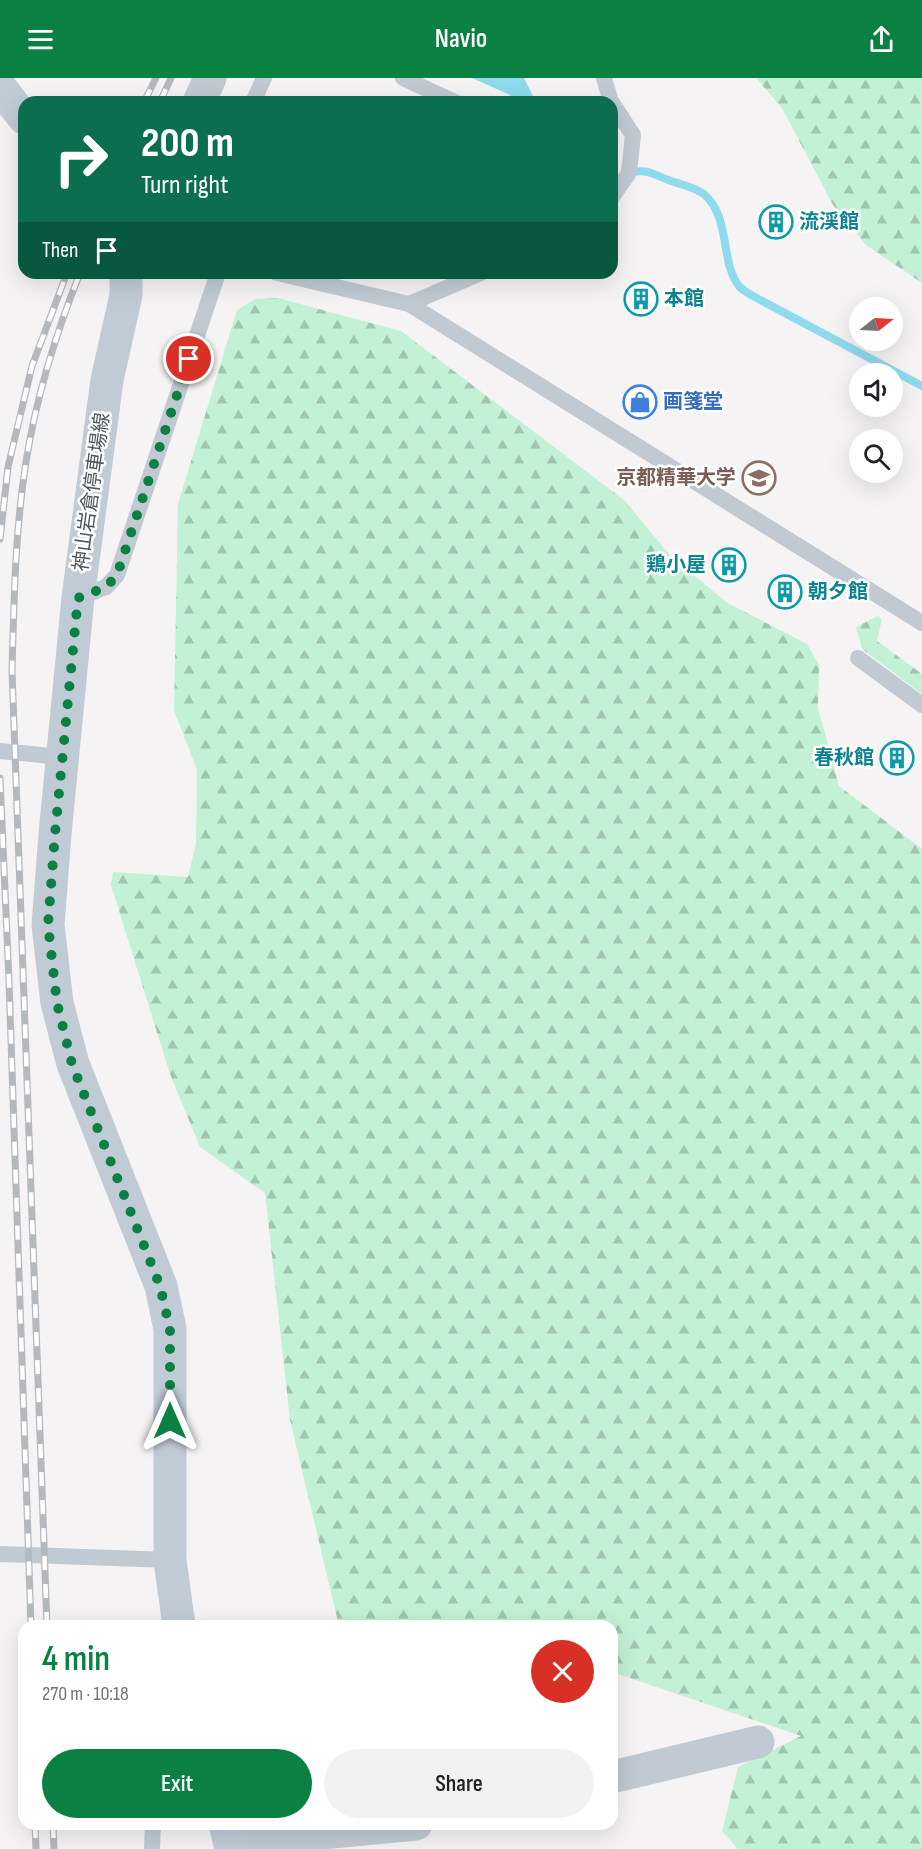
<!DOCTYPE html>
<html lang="en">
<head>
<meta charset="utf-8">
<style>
  body { margin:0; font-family:"Sofia Sans Condensed","Noto Sans JP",sans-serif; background:#f2f2f2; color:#202124; height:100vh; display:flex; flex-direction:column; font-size:22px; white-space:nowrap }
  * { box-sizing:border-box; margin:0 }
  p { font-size:20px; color:#757577 }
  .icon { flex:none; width:33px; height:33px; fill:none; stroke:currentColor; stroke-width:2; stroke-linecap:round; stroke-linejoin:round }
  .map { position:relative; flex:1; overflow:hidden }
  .drawer { position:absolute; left:18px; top:1542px; width:600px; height:210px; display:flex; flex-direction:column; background:#fff; border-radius:18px; box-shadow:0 6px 24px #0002 }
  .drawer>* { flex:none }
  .hud { position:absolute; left:18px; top:18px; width:600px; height:183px; border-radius:18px; box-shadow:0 6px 24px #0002; background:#0b6e4f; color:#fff; overflow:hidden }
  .needle { width:39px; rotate:72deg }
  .tools { position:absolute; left:849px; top:219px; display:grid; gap:12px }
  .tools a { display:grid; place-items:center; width:54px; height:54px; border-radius:50%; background:#fff; box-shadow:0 6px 24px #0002; font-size:30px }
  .pin { position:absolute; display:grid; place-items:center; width:51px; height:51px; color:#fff; margin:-26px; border:3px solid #fff; border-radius:50%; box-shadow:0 2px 6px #0007 }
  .me { position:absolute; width:66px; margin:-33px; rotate:0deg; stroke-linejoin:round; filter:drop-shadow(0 0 4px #0008) }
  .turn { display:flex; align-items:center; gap:21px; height:126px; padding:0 24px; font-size:27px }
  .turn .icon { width:78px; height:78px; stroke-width:2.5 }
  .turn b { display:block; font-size:42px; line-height:51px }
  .then { display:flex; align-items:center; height:57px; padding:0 24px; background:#0003; gap:12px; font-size:22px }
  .round { display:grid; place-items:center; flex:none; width:63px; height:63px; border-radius:32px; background:#f2f2f2 }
  .summary { display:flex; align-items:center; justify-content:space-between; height:102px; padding:0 24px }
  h1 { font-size:36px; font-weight:600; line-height:45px; color:#0b8043 }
  .primary-button { display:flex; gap:12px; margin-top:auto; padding:12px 24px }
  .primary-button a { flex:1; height:69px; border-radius:36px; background:#0b8043; color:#fff; font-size:24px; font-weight:600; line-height:69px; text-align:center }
  .primary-button a+a { background:#f2f2f2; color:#202124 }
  header { display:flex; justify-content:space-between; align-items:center; height:78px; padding:0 24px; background:#0b8043; color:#fff; font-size:27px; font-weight:600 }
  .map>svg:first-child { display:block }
</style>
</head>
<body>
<header><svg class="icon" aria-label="menu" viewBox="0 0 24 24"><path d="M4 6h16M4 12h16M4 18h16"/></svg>Navio<svg class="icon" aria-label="share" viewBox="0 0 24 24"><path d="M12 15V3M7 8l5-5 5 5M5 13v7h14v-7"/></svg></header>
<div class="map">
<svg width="922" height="1771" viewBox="0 0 922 1771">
  <defs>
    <pattern id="forest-firs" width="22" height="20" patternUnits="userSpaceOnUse" patternTransform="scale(1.5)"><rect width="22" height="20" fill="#c3f1d5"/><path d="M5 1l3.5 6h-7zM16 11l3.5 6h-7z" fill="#a0c6b0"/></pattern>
  </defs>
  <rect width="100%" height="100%" fill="#f5f3f3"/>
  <!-- forest -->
  <g fill="url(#forest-firs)">
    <path d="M 756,0 L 922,0 L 922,205 L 866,167 L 833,127 L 782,30 Z"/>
    <path d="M 278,220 L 401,253 L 624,422 L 670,477 L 726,524 L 807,566 L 819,587 L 818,630 L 839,708 L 922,771 L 922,1771 L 738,1771 L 722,1753 L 738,1689 L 801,1658 L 612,1594 L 612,1548 L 339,1548 L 290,1342 L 265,1115 L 200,1069 L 170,996 L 111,807 L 113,794 L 188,799 L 196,765 L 197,692 L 174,632 L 178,426 L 237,232 L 255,221 Z"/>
    <path d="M 878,538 L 882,541 L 877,563 L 922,596 L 922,616 L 862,571 L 856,549 Z"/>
  </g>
  <!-- water -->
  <path fill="#90daee" d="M 472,0 L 524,0 L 536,24 L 518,24 L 508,16 Z"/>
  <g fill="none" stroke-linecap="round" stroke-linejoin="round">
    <!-- stream -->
    <path stroke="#90daee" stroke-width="8" d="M 627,95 C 649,90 651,96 671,103 C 682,107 696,109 705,117 C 731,141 720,184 739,208 C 742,212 747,214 751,217 L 922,308"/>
    <!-- lane -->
    <g stroke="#c1cad2" stroke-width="16">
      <path d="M 403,0 L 455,24"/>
      <path d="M 604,0 L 611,24"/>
      <path d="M 253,24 L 264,0"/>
      <path d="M 612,25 L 633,57 L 629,95 L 612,119"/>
      <path d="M 277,195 L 409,226 L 922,545"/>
      <path d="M 409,226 L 481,195"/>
      <path d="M 78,520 L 106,509 L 117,497 L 218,195"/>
      <path d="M 858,580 L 922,627"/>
      <path d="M 0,673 L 62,679"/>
      <path d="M 0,1476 L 170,1482"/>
      <path d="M 152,1771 L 153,1746"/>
    </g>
    <!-- street -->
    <g stroke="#c1cad2" stroke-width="33">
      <path d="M 199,24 L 210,0"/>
      <path d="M 612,1699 L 758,1664"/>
      <path d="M 230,1764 L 416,1746"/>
    </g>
    <!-- secondary -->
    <g stroke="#c1cbd6" stroke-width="33">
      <path d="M 0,9 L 24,40"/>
      <path d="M 126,195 L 126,217 L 107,302 L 78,520 L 55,756 L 48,847 L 57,925 L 73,986 L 161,1208 L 170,1251 L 170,1482 L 179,1548"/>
      <path d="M 225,1746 L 231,1771"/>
    </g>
    <!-- rail casing -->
    <g stroke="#b5b8bd" stroke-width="7">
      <g id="rail">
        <path d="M 144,24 L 156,0"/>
        <path d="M 160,24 L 171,0"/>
        <path d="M 0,461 L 8,389 L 32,288 L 67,195"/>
        <path d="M 0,700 L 9,903 L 31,1548"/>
        <path d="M 47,1548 L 12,593 C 14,523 15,453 26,384 C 36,320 56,255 80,195"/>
        <path d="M 35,1746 L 36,1771"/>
        <path d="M 53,1746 L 54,1771"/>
      </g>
    </g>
    <!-- rail -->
    <use href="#rail" stroke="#fff" stroke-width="4.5" stroke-dasharray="14" stroke-linecap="butt"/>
  </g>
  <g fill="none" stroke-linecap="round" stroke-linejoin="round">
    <!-- route -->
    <path stroke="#0b8043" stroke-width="10" stroke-dasharray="0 18" d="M 170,1343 L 170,1251 L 160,1208 L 72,986 L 57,925 L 48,847 L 55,756 L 78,520 L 106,509 L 117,497 L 189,281"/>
  </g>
  <!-- icons -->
  <defs>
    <g id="building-ring" transform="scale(1.725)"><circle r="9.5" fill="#fff" stroke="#0f9aa8" stroke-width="1.5"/><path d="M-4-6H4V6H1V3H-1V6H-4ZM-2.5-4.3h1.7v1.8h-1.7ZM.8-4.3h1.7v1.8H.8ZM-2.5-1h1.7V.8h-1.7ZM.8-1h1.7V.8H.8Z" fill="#0f9aa8"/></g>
    <g id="shop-ring" transform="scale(1.725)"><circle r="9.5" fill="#fff" stroke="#3f7fe0" stroke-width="1.5"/><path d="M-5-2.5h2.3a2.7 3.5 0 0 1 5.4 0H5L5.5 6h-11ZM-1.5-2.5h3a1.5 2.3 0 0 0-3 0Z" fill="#3f7fe0"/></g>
    <g id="school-ring" transform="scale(1.725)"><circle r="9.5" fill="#fff" stroke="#8d6e63" stroke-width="1.5"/><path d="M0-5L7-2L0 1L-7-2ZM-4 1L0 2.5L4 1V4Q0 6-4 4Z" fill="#8d6e63"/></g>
  </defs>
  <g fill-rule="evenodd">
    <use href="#building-ring" x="776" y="144"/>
    <use href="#building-ring" x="641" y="221"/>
    <use href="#shop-ring" x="640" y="324"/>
    <use href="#school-ring" x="759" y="400"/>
    <use href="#building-ring" x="729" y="487"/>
    <use href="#building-ring" x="785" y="514"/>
    <use href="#building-ring" x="897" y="680"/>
  </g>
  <g text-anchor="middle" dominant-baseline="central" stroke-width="5" stroke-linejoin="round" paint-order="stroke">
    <!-- culture labels -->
    <g font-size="20" font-weight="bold" fill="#0d838f" stroke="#fff" text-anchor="start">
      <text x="799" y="144">流渓館</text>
      <text x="664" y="221">本館</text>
      <text x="706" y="487" text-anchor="end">鶏小屋</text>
      <text x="808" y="514">朝夕館</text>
      <text x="874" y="680" text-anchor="end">春秋館</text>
    </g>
    <!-- shop labels -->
    <g font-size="20" font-weight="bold" fill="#366cbe" stroke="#fff" text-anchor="start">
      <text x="663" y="324">画箋堂</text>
    </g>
    <!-- education labels -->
    <g font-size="20" font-weight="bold" fill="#785e54" stroke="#fff" text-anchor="end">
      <text x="736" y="400">京都精華大学</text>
    </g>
    <!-- street labels -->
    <g font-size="20" fill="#4a5661" stroke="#fff">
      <text transform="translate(92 414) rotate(-82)">神山岩倉停車場線</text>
    </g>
  </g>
</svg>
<div class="tools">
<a><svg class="needle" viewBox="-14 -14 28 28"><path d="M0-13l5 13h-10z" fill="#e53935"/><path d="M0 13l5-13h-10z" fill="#757577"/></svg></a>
<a><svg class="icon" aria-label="sound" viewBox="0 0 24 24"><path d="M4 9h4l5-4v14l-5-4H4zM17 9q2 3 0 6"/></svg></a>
<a><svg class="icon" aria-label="search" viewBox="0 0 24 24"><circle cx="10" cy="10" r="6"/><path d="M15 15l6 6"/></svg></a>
</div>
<div class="pin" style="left:189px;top:281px;background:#d93025"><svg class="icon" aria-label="arrive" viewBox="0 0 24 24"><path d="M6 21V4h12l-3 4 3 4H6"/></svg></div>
<svg class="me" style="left:170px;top:1343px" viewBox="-20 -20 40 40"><path d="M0-17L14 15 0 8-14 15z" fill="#0b8043" stroke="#fff" stroke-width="4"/></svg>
<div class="hud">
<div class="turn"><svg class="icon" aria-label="right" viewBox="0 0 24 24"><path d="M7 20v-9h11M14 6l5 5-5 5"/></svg><div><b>200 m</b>Turn right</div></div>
<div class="then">Then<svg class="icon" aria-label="arrive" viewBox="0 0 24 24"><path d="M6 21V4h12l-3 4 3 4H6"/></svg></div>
</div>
<section class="drawer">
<div class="summary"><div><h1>4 min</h1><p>270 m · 10:18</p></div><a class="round" style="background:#d93025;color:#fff"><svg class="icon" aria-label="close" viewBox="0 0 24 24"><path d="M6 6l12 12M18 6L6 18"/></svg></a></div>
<div class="primary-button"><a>Exit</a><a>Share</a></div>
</section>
</div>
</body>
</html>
